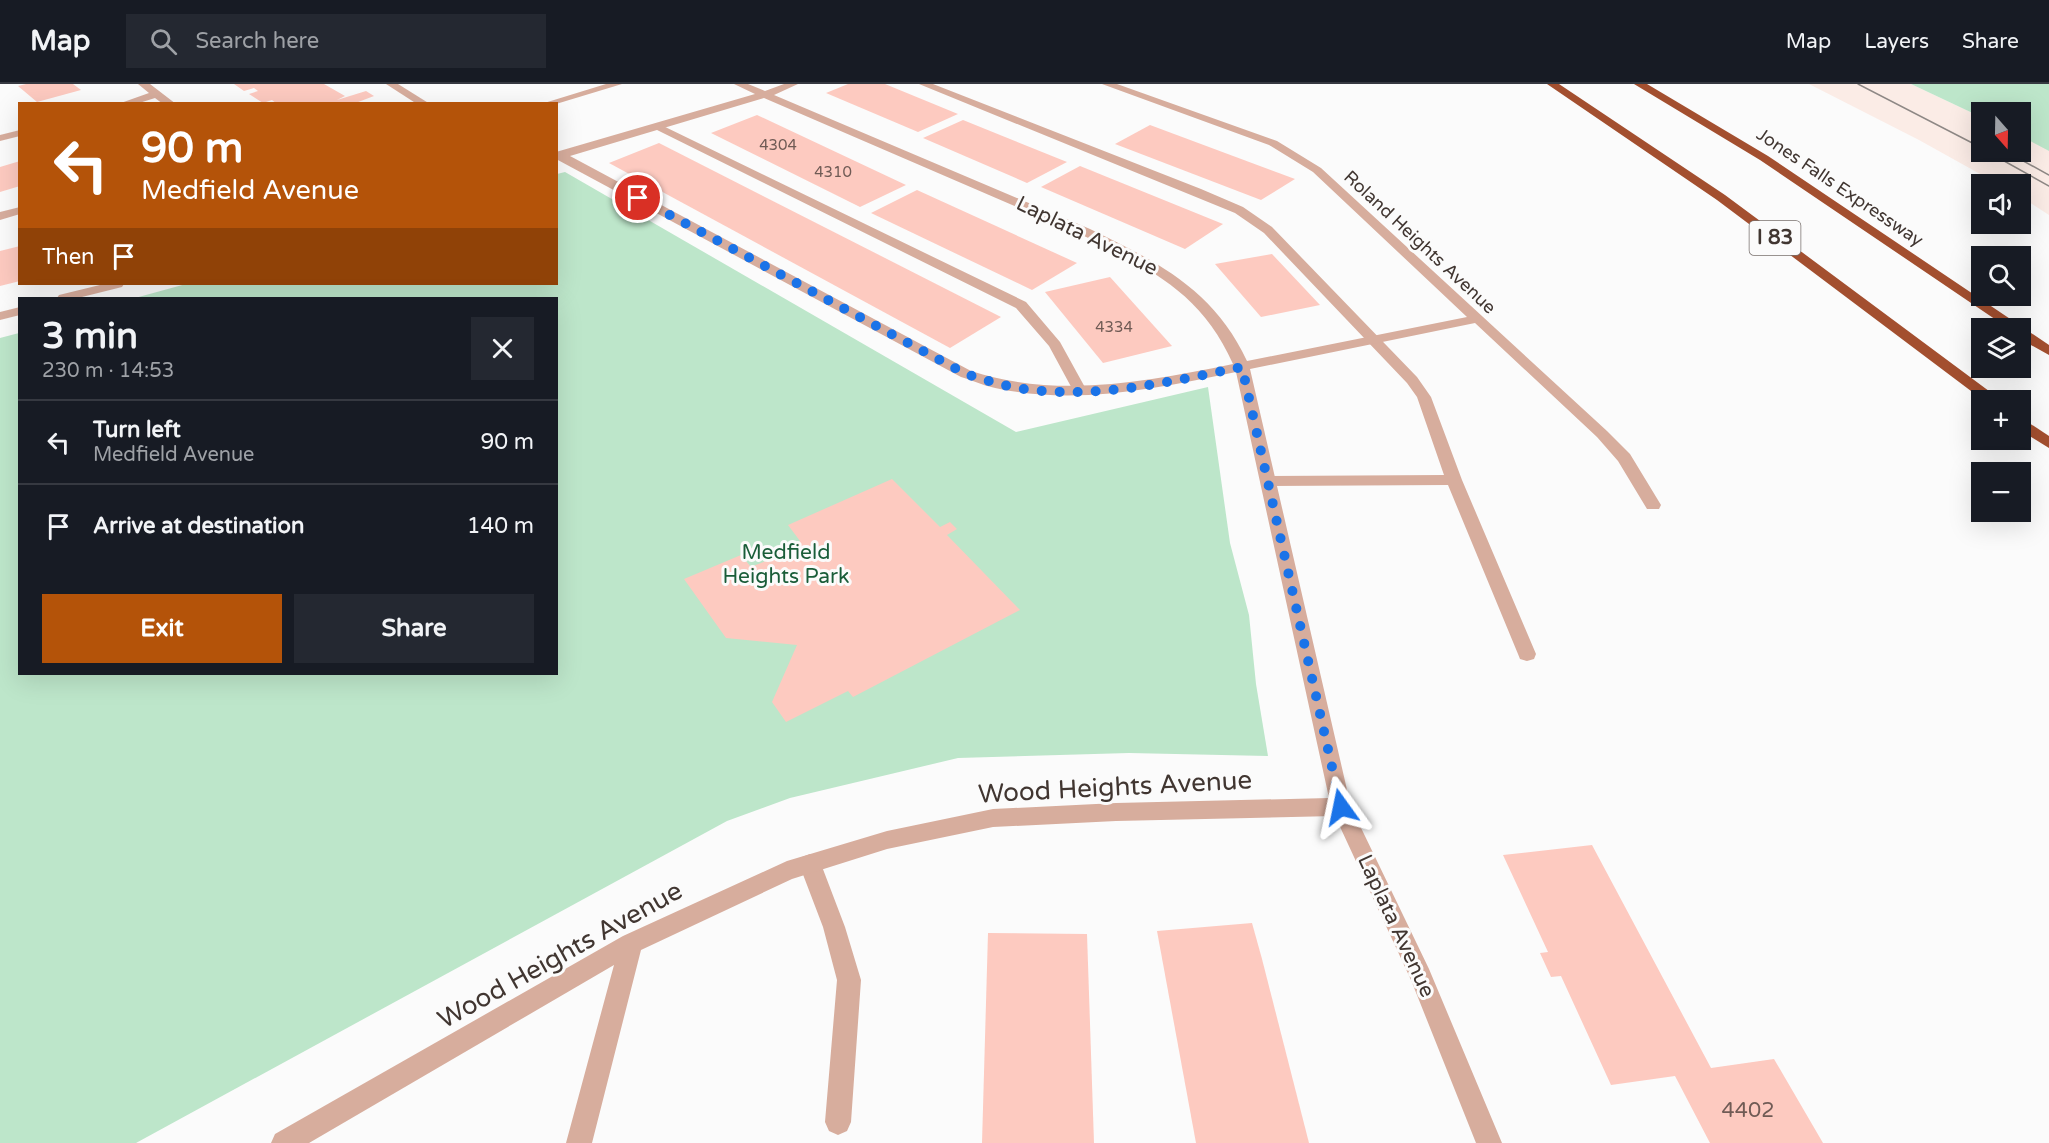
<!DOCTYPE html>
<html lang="en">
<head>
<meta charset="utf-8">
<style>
  body { margin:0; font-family:"Varela Round",sans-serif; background:#242831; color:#f1f3f6; height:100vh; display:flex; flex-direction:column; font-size:22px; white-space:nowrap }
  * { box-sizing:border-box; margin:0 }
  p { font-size:20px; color:#9ea1a6 }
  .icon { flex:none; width:33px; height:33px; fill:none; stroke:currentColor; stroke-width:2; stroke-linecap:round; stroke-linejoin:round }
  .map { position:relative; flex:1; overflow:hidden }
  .side { position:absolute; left:18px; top:213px; width:540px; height:378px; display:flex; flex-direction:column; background:#171b24; border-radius:0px; box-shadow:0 6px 24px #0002 }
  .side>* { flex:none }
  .top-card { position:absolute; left:18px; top:18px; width:540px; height:183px; border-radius:0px; box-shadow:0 6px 24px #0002; background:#b45309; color:#fff; overflow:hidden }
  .needle { width:39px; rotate:160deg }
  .fabs { position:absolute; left:1971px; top:18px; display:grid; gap:12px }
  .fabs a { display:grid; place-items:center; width:60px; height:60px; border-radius:0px; background:#171b24; box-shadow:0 6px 24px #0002; font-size:30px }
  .pin { position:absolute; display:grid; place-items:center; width:51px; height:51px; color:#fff; margin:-26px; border:3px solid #fff; border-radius:50%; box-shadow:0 2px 6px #0007 }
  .me { position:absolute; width:66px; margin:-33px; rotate:348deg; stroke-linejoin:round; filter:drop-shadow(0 0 4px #0008) }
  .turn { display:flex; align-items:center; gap:21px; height:126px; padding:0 24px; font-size:27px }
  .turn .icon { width:78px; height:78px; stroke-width:2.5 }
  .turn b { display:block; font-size:42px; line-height:51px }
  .then { display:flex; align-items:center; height:57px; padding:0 24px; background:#0003; gap:12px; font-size:22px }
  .round { display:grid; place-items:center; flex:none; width:63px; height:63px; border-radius:0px; background:#242831 }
  .head { display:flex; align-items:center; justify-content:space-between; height:102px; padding:0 24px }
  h1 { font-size:36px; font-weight:700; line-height:45px }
  .button { display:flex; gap:12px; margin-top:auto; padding:12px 24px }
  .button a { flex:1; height:69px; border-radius:0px; background:#b45309; color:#fff; font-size:24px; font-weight:700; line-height:69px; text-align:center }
  .button a+a { background:#242831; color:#f1f3f6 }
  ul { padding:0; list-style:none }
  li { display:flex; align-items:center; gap:18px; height:84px; padding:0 24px; border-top:2px solid #363941 }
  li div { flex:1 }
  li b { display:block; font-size:22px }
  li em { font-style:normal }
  header { display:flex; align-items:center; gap:36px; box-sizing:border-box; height:84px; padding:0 30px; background:#171b24; border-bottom:2px solid #363941 }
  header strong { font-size:28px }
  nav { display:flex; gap:33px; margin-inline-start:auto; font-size:21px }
  .search { width:420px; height:54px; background:#242831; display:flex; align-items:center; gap:15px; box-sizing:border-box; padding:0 21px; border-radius:0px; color:#9ea1a6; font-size:22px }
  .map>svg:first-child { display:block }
</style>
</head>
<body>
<header>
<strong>Map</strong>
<div class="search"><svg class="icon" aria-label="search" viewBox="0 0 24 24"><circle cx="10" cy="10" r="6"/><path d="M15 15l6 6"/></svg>Search here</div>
<nav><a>Map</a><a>Layers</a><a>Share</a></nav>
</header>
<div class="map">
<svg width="2049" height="1059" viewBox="0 0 2049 1059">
  <rect width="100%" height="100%" fill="#fbfbfb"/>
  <!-- built -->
  <path fill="#fbece6" d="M 1809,0 L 1911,0 L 1981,33 L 1982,68 L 2020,68 L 2021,52 L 2036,59 L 2049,67 L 2049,131 L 2021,113 L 2020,100 L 1998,100 L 1919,56 Z"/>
  <!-- green -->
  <g fill="#bde6ca">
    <path d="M 1911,0 L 2049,0 L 2049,67 L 2021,52 L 2020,28 L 1982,28 L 1981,33 Z"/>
    <path d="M 565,88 L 1016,348 L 1208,303 L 1230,459 L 1249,531 L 1256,600 L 1268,672 L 1129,669 L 958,674 L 790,714 L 727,737 L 136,1059 L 0,1059 L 0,254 L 19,249 L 20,590 L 556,590 L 556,214 L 135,214 L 186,200 L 556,200 L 557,90 Z"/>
  </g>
  <!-- building -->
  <g fill="#fdcac0">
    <path d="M 26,0 L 73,0 L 81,6 L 37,18 L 18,2 Z"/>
    <path d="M 234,0 L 324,0 L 345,12 L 337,16 L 366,7 L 374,12 L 353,20 L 277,20 L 272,16 L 263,19 L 249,10 L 258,7 L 254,4 L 244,7 Z"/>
    <path d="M 848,0 L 885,0 L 958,30 L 918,48 L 826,9 Z"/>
    <path d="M 757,31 L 906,101 L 860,123 L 711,49 Z"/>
    <path d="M 963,36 L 1067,78 L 1027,99 L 923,54 Z"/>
    <path d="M 1150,41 L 1295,95 L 1261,116 L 1115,60 Z"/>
    <path d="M 659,59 L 1001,233 L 950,264 L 609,79 Z"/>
    <path d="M 20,77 L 20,102 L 0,108 L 0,83 Z"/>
    <path d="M 1080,82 L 1223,140 L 1185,165 L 1041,103 Z"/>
    <path d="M 917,106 L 1077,179 L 1032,206 L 871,129 Z"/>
    <path d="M 20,162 L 20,197 L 0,202 L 0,167 Z"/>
    <path d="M 1272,170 L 1320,221 L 1261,233 L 1215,180 Z"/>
    <path d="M 1110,193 L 1172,262 L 1103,279 L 1045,208 Z"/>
    <path d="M 892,395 L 940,443 L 950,438 L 957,445 L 947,451 L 1020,526 L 853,613 L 848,607 L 786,638 L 772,618 L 797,561 L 726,554 L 684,495 L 741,471 L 751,483 L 768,476 L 765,473 L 800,457 L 788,441 Z"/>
    <path d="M 1592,761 L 1711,984 L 1774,975 L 1823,1059 L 1710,1059 L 1675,992 L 1611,1001 L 1561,892 L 1551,893 L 1540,869 L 1548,868 L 1503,771 Z"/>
    <path d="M 1252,839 L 1262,875 L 1309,1059 L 1196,1059 L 1157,847 Z"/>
    <path d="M 988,849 L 1087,850 L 1094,1059 L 982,1059 Z"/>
  </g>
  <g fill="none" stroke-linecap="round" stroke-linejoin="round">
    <!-- lane -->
    <g fill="#d7ad9d" fill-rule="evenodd">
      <path d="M 386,0 L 398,0 L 430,20 L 417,20 Z"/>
      <path d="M 606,0 L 622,0 L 556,20 L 541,20 Z"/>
      <path d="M 919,0 L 933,0 L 1201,105 L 1243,123 L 1272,143 L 1417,293 L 1431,313 L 1462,396 L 1536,570 L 1534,575 L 1527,577 L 1520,575 L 1518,570 L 1448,401 L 1269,402 L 1263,401 L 1261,397 L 1263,393 L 1269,392 L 1444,391 L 1417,313 L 1407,299 L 1264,149 L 1235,129 Z"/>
      <path d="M 657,39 L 1026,218 L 1060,258 L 1087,307 L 1080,311 L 1075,310 L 1049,262 L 1016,224 L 653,44 L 652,42 Z"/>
      <path d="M 20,123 L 20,130 L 0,136 L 0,128 Z"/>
      <path d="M 810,770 L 818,773 L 821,780 L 845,843 L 861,896 L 851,1038 L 847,1047 L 838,1051 L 829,1047 L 825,1038 L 837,896 L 823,843 L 799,780 L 802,773 Z"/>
    </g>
    <!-- street -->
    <g fill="#d7ad9d" fill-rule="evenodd">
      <path d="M 138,0 L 150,0 L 176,20 L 163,20 L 155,14 L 136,20 L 118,20 L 149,9 Z"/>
      <path d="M 734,0 L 748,0 L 765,7 L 784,0 L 798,0 L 774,11 L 1090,145 C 1158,178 1214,206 1247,277 L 1467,233 L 1313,88 L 1269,61 L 1102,0 L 1117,0 L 1277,57 L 1321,84 L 1607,347 L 1630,370 L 1661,421 L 1659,425 L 1647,425 L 1618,377 L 1597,353 L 1475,239 L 1250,285 L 1351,723 L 1429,885 L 1502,1059 L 1476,1059 L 1411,896 L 1335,732 L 1116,737 L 993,743 L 887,765 L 792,795 L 641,866 L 592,1059 L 566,1059 L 614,881 L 309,1059 L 271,1059 L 275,1050 L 623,852 L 787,777 L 887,747 L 993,725 L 1116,719 L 1329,714 L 1236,288 C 1159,304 1079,321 1000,305 C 987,303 974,297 961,293 L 556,75 L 556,68 L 755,10 ZM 764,14 L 1082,151 C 1149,184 1201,208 1233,280 C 1145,298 1059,315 971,287 L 570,72 Z"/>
      <path d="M 20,46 L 20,52 L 0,57 L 0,51 Z"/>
      <path d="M 104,200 L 124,200 L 122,203 L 78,214 L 57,214 L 59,211 Z"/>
      <path d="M 20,223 L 20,231 L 0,236 L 0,228 Z"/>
    </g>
    <!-- highway -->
    <g fill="#a34f2f" fill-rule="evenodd">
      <path d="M 1547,0 L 1559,0 L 1725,111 L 1997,313 L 1999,316 L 1983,316 L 1717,116 Z"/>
      <path d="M 1634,0 L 1647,0 L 1768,72 L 2049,261 L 2049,271 L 2020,255 L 2020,244 L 2008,244 L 1760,76 Z"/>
      <path d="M 2020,333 L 2049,352 L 2049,364 L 2020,346 Z"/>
    </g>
    <!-- tram -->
    <g stroke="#8e8885" stroke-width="1.5">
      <path d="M 1858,0 L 1982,64"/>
      <path d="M 1988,68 L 2049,102"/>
      <path d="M 2007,68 L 2049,91"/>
    </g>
  </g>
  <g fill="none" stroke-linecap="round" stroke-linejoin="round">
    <!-- route -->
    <path stroke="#1a73e8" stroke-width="10" stroke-dasharray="0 18" d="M 638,114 L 966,290 C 988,297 1010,304 1033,306 C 1102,314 1174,297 1242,283 L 1341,723"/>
  </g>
  <g text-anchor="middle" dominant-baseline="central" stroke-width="6" stroke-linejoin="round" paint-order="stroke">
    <!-- far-number labels -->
    <g font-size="15" fill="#705b55">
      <text x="778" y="61">4304</text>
      <text x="833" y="88">4310</text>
      <text x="1114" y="243">4334</text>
    </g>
    <!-- far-street labels -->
    <g font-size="18" fill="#413631" stroke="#fbfbfb">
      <text transform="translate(1840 103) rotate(34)">Jones Falls Expressway</text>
      <text transform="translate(1420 158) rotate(43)">Roland Heights Avenue</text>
    </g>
    <!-- shield labels -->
    <rect fill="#fbfbfb" stroke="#79716e" stroke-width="1.5" x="1749.5" y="137" width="51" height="34" rx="4.5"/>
    <g font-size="20" font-weight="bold" fill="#413631">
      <text x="1775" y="154">I 83</text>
    </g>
    <!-- street labels -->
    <g font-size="21" fill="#413631" stroke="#fbfbfb">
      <text transform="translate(1087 152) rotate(26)">Laplata Avenue</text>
      <text transform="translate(1396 842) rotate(65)">Laplata Avenue</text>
    </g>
    <!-- park labels -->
    <g font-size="21" fill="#1a5d39" stroke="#fbfbfb">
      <text x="786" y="468">Medfield<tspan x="786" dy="24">Heights Park</tspan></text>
    </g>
    <!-- near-number labels -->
    <g font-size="21" fill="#705b55">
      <text x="1748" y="1026">4402</text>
    </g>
    <!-- near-street labels -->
    <g font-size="26" fill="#413631" stroke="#fbfbfb">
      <text transform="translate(1115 703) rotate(-3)">Wood Heights Avenue</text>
      <text transform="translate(560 871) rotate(-29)">Wood Heights Avenue</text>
    </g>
  </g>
</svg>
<div class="fabs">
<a><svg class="needle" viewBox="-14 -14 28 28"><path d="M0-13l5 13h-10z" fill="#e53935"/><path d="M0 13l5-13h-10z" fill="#9ea1a6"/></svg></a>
<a><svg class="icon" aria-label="sound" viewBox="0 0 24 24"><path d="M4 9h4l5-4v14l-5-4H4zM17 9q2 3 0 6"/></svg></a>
<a><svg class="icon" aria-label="search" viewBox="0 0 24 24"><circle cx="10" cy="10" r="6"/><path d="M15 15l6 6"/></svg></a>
<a><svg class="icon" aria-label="layers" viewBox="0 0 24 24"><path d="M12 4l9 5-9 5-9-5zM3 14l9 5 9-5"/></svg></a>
<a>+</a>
<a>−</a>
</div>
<div class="pin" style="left:638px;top:114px;background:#d93025"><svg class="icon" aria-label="arrive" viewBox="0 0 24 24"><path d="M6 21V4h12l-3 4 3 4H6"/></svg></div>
<svg class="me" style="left:1341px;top:723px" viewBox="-20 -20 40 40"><path d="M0-17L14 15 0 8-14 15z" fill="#1a73e8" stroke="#fff" stroke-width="4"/></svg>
<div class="top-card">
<div class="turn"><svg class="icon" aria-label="left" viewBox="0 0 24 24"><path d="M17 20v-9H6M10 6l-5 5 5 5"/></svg><div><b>90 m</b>Medfield Avenue</div></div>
<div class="then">Then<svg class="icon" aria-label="arrive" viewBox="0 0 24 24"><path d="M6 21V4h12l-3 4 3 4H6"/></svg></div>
</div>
<section class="side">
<div class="head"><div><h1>3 min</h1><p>230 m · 14:53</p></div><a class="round"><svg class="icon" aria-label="close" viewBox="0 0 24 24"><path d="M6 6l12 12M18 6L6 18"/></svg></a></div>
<ul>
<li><svg class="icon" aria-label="left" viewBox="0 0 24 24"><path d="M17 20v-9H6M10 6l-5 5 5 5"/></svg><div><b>Turn left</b><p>Medfield Avenue</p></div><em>90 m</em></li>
<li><svg class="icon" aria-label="arrive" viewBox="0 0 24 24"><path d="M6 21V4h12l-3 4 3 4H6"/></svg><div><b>Arrive at destination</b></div><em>140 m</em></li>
</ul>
<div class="button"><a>Exit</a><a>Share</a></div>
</section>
</div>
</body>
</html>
